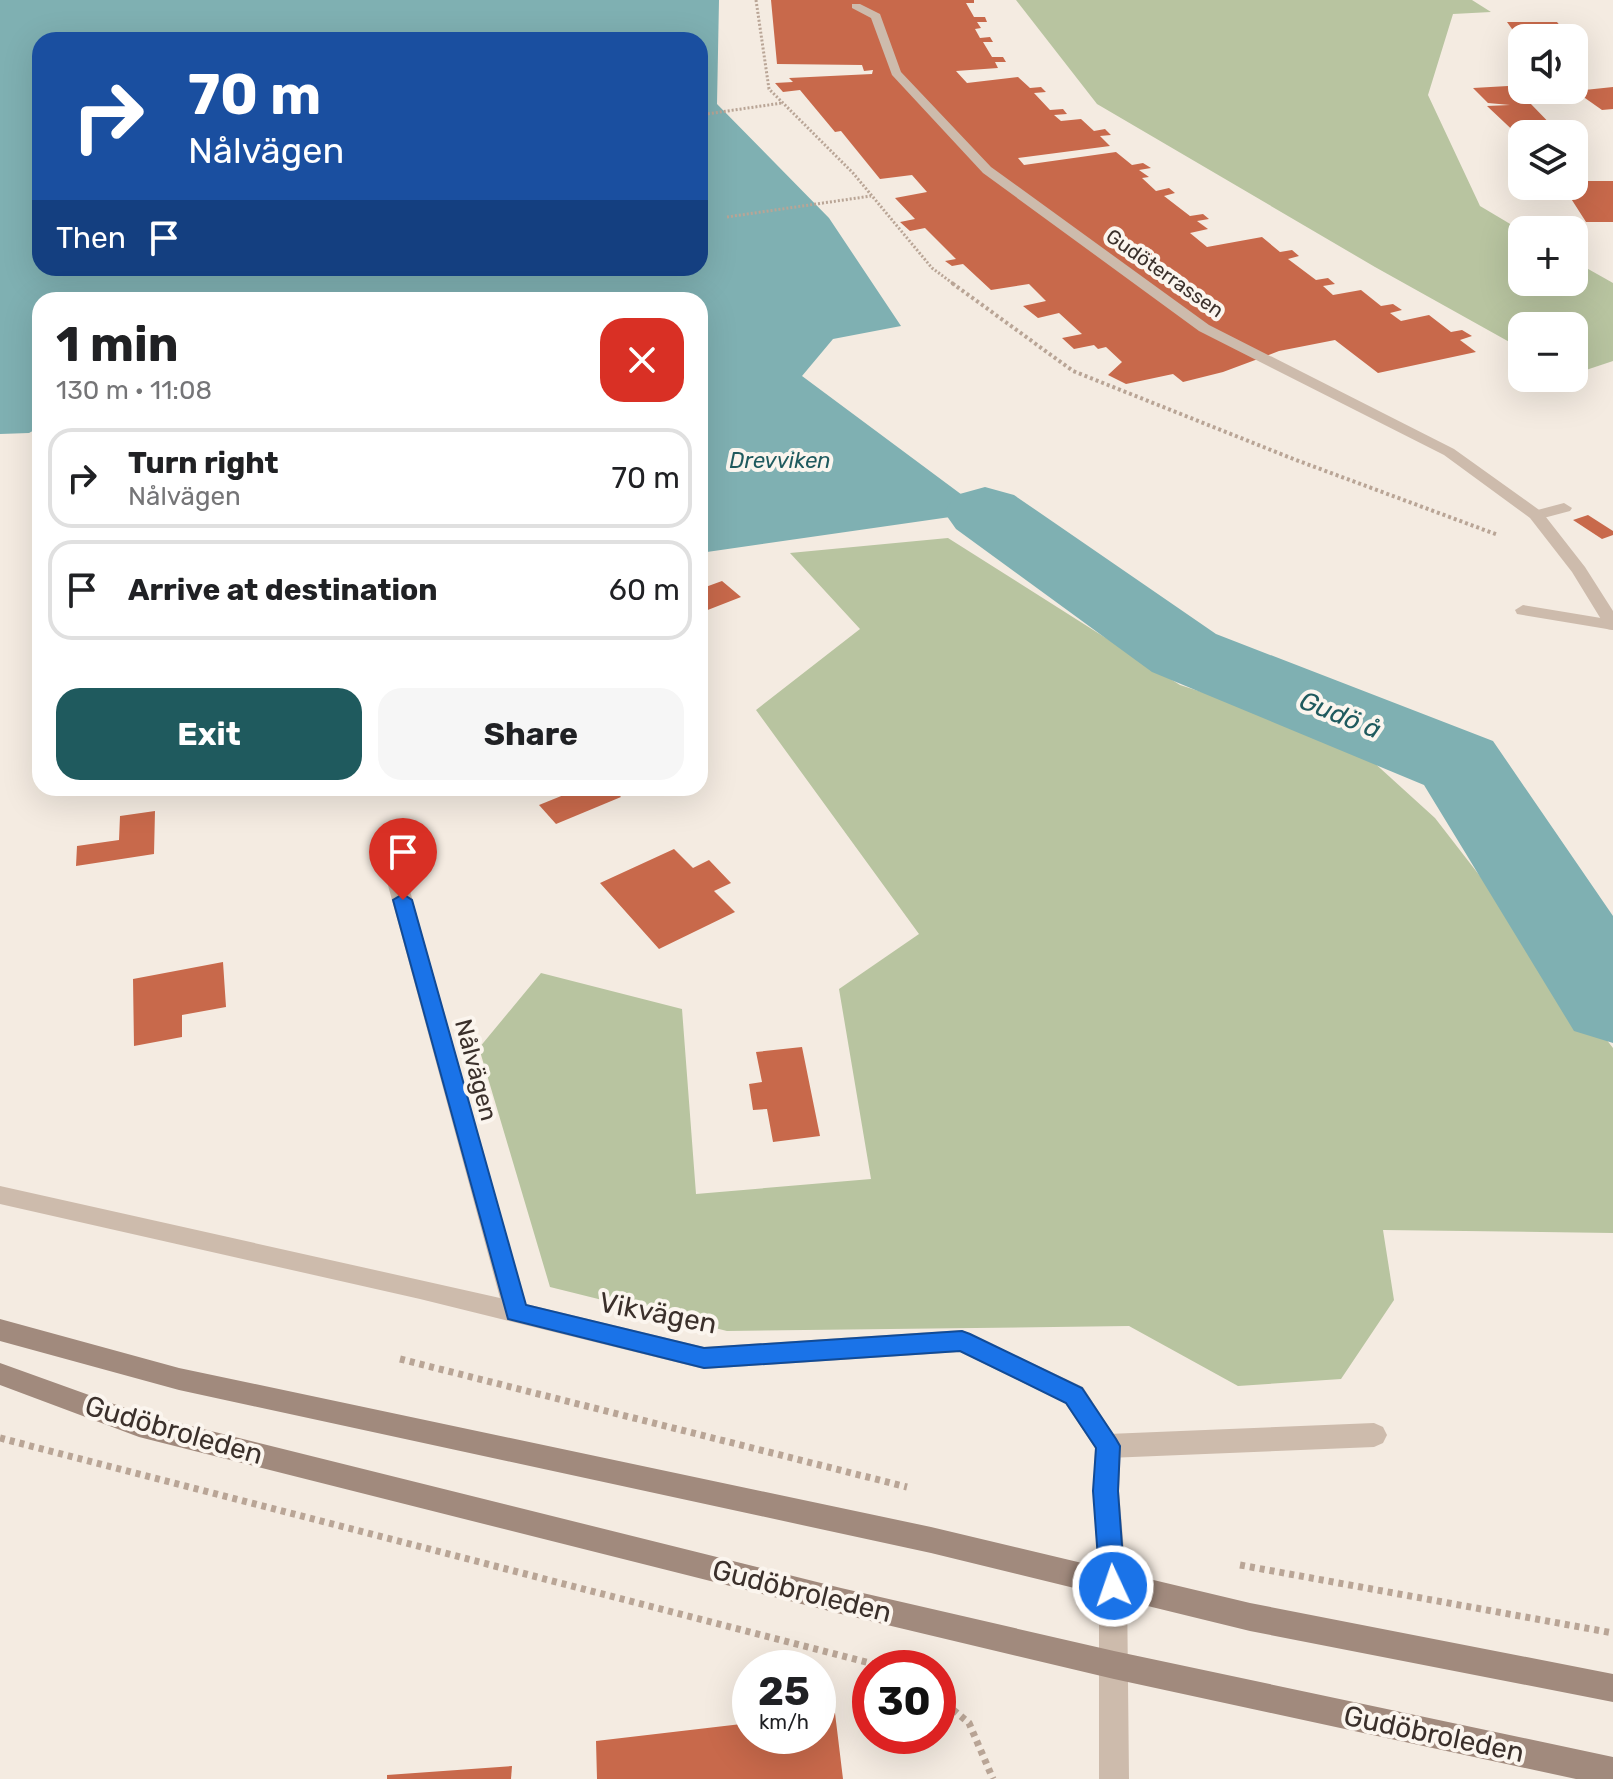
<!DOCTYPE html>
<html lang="en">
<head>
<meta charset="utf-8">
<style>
  body { margin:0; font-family:Rubik,sans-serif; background:#f6f6f6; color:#202124; height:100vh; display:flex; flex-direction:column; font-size:30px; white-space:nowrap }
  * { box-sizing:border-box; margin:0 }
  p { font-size:26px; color:#757577 }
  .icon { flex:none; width:44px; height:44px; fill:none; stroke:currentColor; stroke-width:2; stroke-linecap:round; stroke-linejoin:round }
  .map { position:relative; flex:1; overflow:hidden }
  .drawer { position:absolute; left:32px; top:292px; width:676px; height:504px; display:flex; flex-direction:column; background:#fff; border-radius:24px; box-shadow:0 8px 32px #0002 }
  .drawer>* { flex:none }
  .banner { position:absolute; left:32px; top:32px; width:676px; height:244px; border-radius:24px; box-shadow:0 8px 32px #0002; background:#1a4fa0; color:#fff; overflow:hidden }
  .buttons { position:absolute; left:1508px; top:24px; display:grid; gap:16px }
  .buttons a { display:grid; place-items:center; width:80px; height:80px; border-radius:16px; background:#fff; box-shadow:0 8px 32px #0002; font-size:40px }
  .speed { position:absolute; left:732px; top:1650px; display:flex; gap:16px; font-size:40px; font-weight:700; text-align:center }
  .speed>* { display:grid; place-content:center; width:104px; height:104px; border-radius:50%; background:#fff; box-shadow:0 8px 32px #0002; line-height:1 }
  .speed small { font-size:20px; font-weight:400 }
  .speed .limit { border:12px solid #d22; background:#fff; color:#111 }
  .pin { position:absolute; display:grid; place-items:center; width:68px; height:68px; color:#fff; margin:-82px -34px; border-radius:50% 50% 50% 0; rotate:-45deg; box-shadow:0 0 8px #0007 }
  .pin .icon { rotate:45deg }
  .me { position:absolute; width:88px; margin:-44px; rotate:357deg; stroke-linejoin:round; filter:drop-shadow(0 0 6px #0008) }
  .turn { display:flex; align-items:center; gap:28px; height:168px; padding:0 24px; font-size:36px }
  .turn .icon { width:104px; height:104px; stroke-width:2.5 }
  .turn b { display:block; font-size:56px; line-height:68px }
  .then { display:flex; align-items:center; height:76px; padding:0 24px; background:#0003; gap:16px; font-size:30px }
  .round { display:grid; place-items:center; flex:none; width:84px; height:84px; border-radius:24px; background:#f6f6f6 }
  .overview { display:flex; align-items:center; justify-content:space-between; height:136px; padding:0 24px }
  h1 { font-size:48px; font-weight:700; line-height:60px }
  .primary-button { display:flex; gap:16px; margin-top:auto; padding:16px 24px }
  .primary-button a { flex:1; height:92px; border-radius:24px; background:#1f5a5e; color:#fff; font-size:32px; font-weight:700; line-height:92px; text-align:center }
  .primary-button a+a { background:#f6f6f6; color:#202124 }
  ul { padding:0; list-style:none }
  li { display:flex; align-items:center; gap:24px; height:100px; margin:0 16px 12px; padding:0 8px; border:4px solid #e0e0e0; border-radius:24px }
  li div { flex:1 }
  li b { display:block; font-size:30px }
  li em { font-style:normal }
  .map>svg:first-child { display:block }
</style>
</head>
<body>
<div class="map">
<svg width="1613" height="1779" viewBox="0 0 1613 1779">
  <rect width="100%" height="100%" fill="#f4ebe1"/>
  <!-- green -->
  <g fill="#b8c4a0">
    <path d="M 1016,0 L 1472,0 L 1491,12 L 1453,14 L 1428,95 L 1480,206 L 1522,231 L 1522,282 L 1574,282 L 1574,261 L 1613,283 L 1613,361 L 1574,374 L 1574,326 L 1522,326 L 1522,349 L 1375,267 L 1097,104 Z"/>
    <path d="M 948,538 L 1180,685 L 1348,739 L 1435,818 L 1613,1048 L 1613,1233 L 1383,1230 L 1394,1300 L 1341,1379 L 1238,1386 L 1129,1326 L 727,1331 L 550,1287 L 479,1048 L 541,973 L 682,1009 L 696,1194 L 871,1179 L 839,989 L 919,934 L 756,710 L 860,629 L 790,553 Z"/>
  </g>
  <!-- water -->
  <path fill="#7fb0b2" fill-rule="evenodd" d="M 0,0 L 719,0 L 717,104 L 829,218 L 901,326 L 833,339 L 802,376 L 985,512 L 700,553 L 700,300 L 40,300 L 40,427 L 29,433 L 0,434 ZM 40,40 L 700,40 L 700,268 L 40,268 Z"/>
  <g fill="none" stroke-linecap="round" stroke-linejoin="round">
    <!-- river -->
    <path fill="#7fb0b2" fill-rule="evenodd" d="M 985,487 L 1014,495 L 1216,634 L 1493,741 L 1613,916 L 1613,1043 L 1574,1031 L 1424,785 L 1152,672 L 956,529 L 944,512 L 956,495 Z"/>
  </g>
  <!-- building -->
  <g fill="#c8694b">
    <path d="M 771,0 L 974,0 L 974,3 L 966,3 L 974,17 L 985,17 L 987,22 L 977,22 L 981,28 L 975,29 L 980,38 L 990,37 L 993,42 L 983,42 L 992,57 L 1003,57 L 1006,62 L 995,62 L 998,68 L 956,71 L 967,83 L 1018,77 L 1030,88 L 1041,87 L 1046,92 L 1034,93 L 1050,110 L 1063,109 L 1067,114 L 1054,115 L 1061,121 L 1081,119 L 1094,131 L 1105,129 L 1111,135 L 1100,136 L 1110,146 L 1018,158 L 1024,165 L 1116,152 L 1132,165 L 1143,163 L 1151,168 L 1139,170 L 1149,177 L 1142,178 L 1156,191 L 1169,188 L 1175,193 L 1164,196 L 1190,216 L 1203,214 L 1209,219 L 1197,221 L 1208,229 L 1190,233 L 1207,247 L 1262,237 L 1280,252 L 1292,250 L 1299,256 L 1288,259 L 1316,280 L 1328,278 L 1335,284 L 1323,286 L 1333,295 L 1361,290 L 1381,306 L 1393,304 L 1402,310 L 1390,313 L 1401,321 L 1429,315 L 1451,332 L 1462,330 L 1472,336 L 1460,340 L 1476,352 L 1378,373 L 1335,340 L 1279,351 L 1223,372 L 1183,382 L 1173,374 L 1126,384 L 1108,375 L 1122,362 L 1106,347 L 1098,349 L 1094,345 L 1074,349 L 1062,338 L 1082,334 L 1059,313 L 1038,318 L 1023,306 L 1046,301 L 1029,284 L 991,290 L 963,264 L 952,266 L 945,261 L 956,259 L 925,228 L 910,231 L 900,222 L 915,219 L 895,198 L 927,192 L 912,175 L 880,179 L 841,131 L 835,132 L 800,90 L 783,92 L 775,83 L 793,82 L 789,78 L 872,74 L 873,70 L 864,71 L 862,65 L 777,64 Z"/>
    <path d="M 1507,22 L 1557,22 L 1570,38 L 1522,38 L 1522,43 Z"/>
    <path d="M 1508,86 L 1526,104 L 1530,103 L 1560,134 L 1522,134 L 1522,139 L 1487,106 L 1510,105 L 1488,103 L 1473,88 Z"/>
    <path d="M 1613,87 L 1613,109 L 1602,110 L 1575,91 Z"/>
    <path d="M 1574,181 L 1613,181 L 1613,222 L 1586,222 L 1563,186 L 1574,186 Z"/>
    <path d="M 1588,515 L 1613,531 L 1613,535 L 1602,539 L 1573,520 Z"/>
    <path d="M 722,581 L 741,597 L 700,613 L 700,589 Z"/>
    <path d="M 581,788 L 613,788 L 621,797 L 556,824 L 539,805 Z"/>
    <path d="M 155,811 L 154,854 L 76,866 L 77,846 L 119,840 L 120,816 Z"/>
    <path d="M 674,849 L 693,868 L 709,860 L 731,883 L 714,891 L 735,912 L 659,949 L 600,883 Z"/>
    <path d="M 223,962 L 226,1007 L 182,1015 L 182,1037 L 134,1046 L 133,979 Z"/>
    <path d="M 802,1047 L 820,1136 L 773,1142 L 767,1109 L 753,1110 L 749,1084 L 762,1082 L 756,1052 Z"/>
    <path d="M 835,1713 L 843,1779 L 597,1779 L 596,1741 L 750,1723 L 750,1736 L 818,1736 L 818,1715 Z"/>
    <path d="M 512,1766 L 511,1779 L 387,1779 L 387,1775 Z"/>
  </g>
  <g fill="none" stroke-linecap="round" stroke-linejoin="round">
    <!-- path-far2 -->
    <g stroke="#b9a596" stroke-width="3" stroke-dasharray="2 2" stroke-linecap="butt">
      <path d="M 756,0 L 769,89 L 853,173 L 932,268 L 955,285"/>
      <path d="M 700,115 L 782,103"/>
      <path d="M 727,217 L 871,196"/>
    </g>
    <!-- path-far1 -->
    <path stroke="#b9a596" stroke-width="4" stroke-dasharray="3 3" stroke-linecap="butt" d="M 952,283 L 1073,371 L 1296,460 L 1498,535"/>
    <!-- path -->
    <g stroke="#b9a596" stroke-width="7" stroke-dasharray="5 5" stroke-linecap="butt">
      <path d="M 400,1359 L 907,1487"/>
      <path d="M 0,1438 L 889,1668"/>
      <path d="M 1240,1565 L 1613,1633"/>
      <path d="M 938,1697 L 969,1723 L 993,1779"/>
    </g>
    <!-- lane -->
    <g fill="#cdbbac" fill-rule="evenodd">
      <path d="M 1564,503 L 1572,508 L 1570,511 L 1536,520 L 1528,515 L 1530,512 Z"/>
      <path d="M 1523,605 L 1613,620 L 1613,630 L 1517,614 L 1515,610 Z"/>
      <path d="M 1374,1423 L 1383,1427 L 1387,1435 L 1383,1443 L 1374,1447 L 1108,1458 L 1099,1454 L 1095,1446 L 1099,1438 L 1108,1434 Z"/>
    </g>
    <!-- street -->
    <g fill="#cdbbac" fill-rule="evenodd">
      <path d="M 852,4 L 860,4 L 880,14 L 901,72 L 991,167 L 1209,325 L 1454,449 L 1542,512 L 1585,567 L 1613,611 L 1613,630 L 1607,629 L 1572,572 L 1530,518 L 1444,455 L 1199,331 L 983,173 L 892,75 L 871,18 L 852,8 Z"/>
      <path d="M 386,834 L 396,841 L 526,1304 L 704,1347 L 962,1330 L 1083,1387 L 1121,1446 L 1119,1491 L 1127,1586 L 1129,1779 L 1099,1779 L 1099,1586 L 1093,1491 L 1095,1448 L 1065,1403 L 960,1352 L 704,1369 L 420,1299 L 0,1204 L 0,1186 L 500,1298 L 376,841 Z"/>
    </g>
    <!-- secondary -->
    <g fill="#a18a7d" fill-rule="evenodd">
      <path d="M 0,1319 L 179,1368 L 931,1527 L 1250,1603 L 1613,1674 L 1613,1702 L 1250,1631 L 931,1553 L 179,1390 L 0,1341 Z"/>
      <path d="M 0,1363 L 139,1413 L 841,1588 L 1114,1651 L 1613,1757 L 1613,1779 L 1576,1779 L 1114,1679 L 841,1614 L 139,1437 L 0,1385 Z"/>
    </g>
  </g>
  <!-- route -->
  <path fill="#1a73e8" stroke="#114b97" stroke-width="2" d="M 403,894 L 412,900 L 526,1305 L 704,1348 L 962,1331 L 970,1334 L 1082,1388 L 1116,1439 L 1120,1446 L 1118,1491 L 1125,1586 L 1122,1594 L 1113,1598 L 1104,1594 L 1100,1586 L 1093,1491 L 1096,1448 L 1066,1403 L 960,1351 L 704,1368 L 508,1319 L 393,900 Z"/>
  <g text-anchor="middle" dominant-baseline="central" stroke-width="8" stroke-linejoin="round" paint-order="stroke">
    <!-- far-street labels -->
    <g font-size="20" fill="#3b302b" stroke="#fbf5ee">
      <text transform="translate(1165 273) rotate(35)">Gudöterrassen</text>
    </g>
    <!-- far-water labels -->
    <g font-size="22" font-style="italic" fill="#1f5a5e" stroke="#fbf5ee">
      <text x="780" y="460">Drevviken</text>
    </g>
    <!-- street labels -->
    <g font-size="24" fill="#3b302b" stroke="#fbf5ee">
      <text transform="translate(476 1070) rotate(75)">Nålvägen</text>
    </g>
    <!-- water labels -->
    <g font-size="26" font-style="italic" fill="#1f5a5e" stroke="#fbf5ee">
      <text transform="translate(1340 715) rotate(22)">Gudö å</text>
    </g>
    <!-- near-street labels -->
    <g font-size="28" fill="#3b302b" stroke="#fbf5ee">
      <text transform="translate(658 1313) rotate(11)">Vikvägen</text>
      <text transform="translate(174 1430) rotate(16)">Gudöbroleden</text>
      <text transform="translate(802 1591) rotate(14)">Gudöbroleden</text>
      <text transform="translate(1434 1734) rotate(12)">Gudöbroleden</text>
    </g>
  </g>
</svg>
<div class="buttons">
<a><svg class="icon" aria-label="sound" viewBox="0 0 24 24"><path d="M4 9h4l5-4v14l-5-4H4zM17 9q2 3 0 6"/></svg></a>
<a><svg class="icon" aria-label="layers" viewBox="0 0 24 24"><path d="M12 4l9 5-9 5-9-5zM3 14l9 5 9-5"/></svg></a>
<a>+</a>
<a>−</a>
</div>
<div class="speed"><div>25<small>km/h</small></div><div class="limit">30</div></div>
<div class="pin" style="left:403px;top:900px;background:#d93025"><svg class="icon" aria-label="arrive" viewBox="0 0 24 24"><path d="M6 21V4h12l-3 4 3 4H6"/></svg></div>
<svg class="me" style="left:1113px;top:1586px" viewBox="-20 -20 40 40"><circle r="17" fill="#1a73e8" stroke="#fff" stroke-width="3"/><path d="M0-11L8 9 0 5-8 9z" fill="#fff"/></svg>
<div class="banner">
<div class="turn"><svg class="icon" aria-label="right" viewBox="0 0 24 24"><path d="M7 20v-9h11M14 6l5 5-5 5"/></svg><div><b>70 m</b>Nålvägen</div></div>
<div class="then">Then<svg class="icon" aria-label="arrive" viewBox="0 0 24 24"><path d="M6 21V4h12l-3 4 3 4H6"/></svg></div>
</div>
<section class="drawer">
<div class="overview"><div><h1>1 min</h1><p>130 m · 11:08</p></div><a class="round" style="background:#d93025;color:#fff"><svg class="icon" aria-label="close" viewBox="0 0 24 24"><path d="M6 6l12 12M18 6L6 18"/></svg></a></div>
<ul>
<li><svg class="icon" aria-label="right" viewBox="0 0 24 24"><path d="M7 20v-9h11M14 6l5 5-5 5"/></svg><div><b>Turn right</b><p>Nålvägen</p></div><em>70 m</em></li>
<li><svg class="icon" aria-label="arrive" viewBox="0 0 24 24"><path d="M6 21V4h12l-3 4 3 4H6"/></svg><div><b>Arrive at destination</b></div><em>60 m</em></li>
</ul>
<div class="primary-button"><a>Exit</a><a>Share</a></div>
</section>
</div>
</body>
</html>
